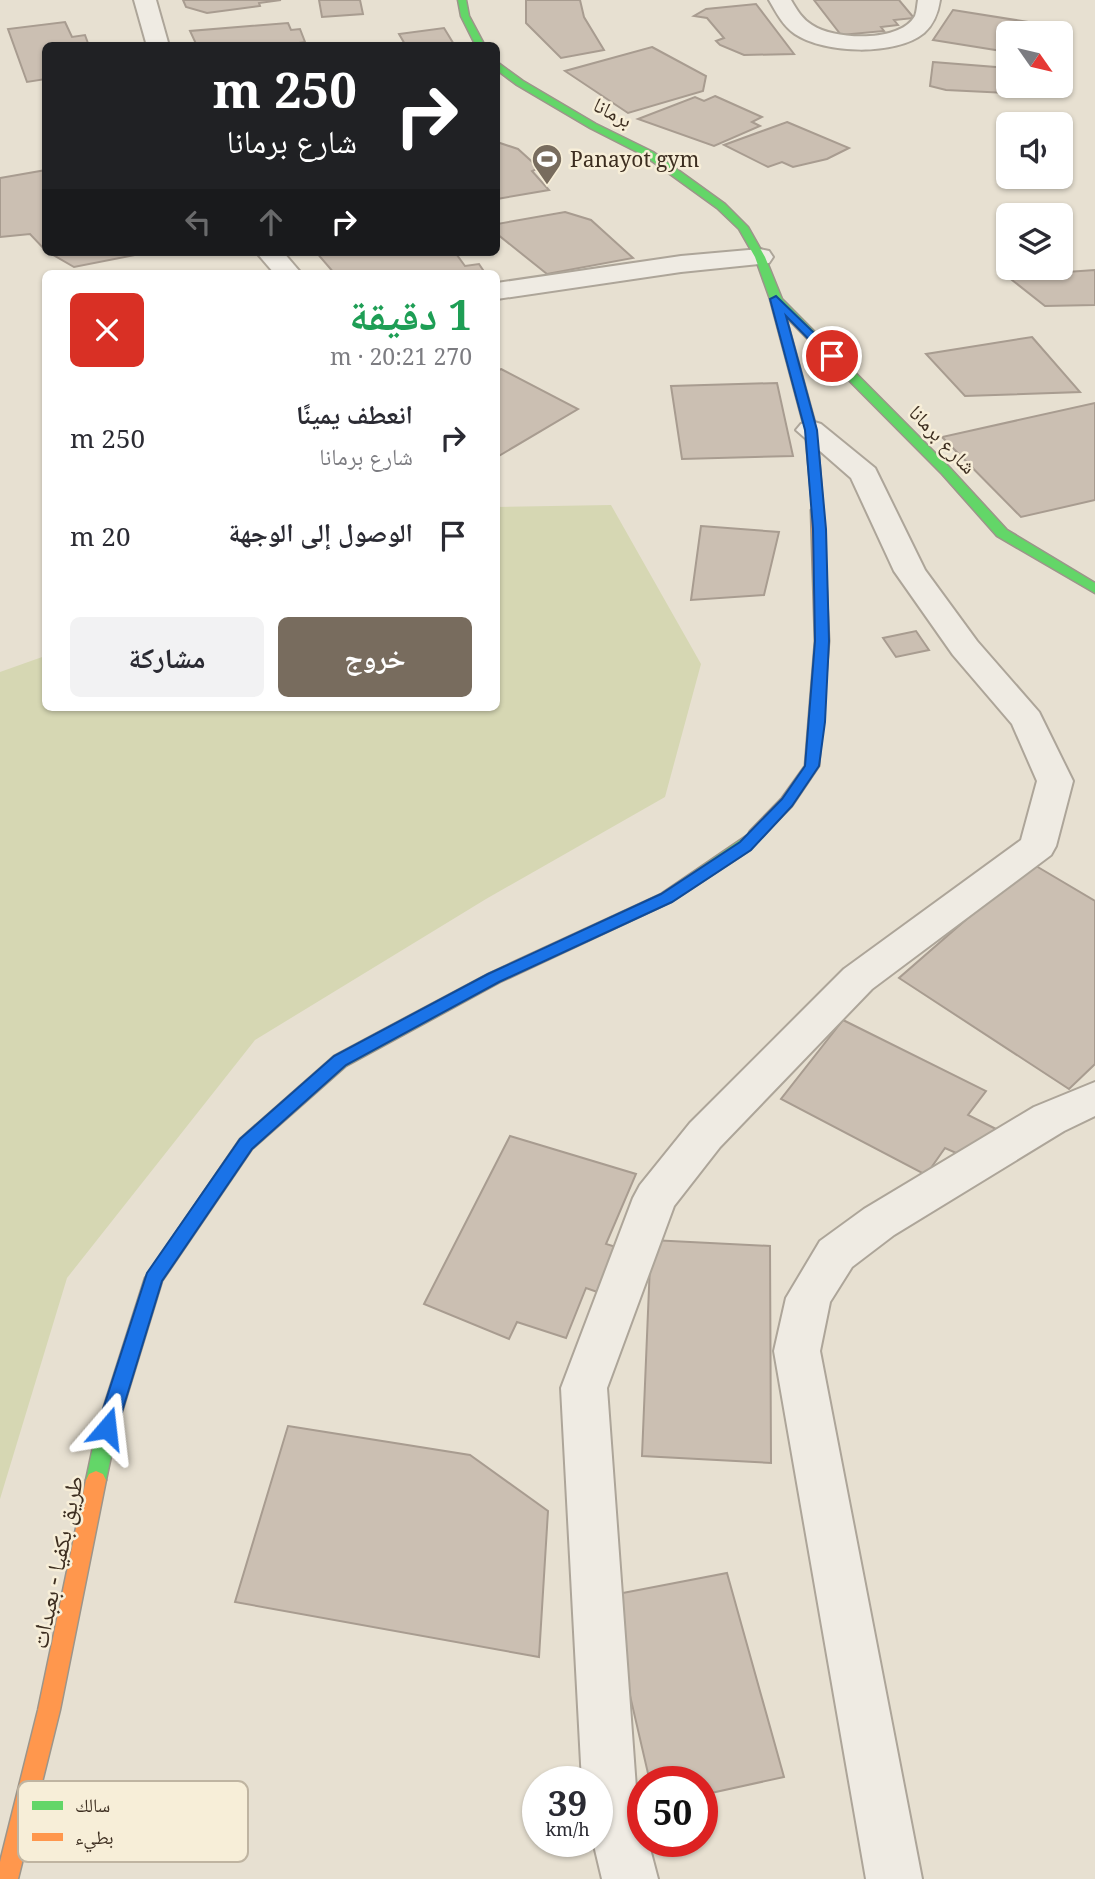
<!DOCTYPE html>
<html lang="ar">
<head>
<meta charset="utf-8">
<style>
  body { margin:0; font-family:"Noto Serif","Noto Naskh Arabic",serif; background:#f2f2f3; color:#2b2b33; direction:rtl; height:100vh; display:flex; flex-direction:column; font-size:26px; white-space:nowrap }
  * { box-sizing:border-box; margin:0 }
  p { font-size:23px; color:#7c7c81 }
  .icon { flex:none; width:38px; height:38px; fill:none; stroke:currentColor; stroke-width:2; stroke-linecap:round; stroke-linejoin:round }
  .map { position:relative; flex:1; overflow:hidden; direction:ltr }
  .drawer { position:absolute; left:42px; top:270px; width:458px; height:441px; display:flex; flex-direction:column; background:#fff; border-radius:10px; box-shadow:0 2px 5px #0004; direction:rtl }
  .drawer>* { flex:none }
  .banner { position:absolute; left:42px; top:42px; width:458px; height:214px; border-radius:10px; box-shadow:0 2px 5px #0004; direction:rtl; background:#202124; color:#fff; overflow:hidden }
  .needle { width:46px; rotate:124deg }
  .tools { position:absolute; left:996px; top:21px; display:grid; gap:14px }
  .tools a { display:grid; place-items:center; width:77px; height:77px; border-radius:10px; background:#fff; box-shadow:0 2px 5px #0004; font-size:35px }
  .speed { position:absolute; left:522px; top:1766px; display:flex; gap:14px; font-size:35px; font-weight:700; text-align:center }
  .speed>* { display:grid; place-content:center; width:91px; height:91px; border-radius:50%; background:#fff; box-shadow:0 2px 5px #0004; line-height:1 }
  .speed small { font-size:18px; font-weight:400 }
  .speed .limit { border:10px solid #d22; background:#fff; color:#111 }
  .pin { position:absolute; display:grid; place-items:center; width:60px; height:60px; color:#fff; margin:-30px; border:4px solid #fff; border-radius:50%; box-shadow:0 2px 7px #0007 }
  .me { position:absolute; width:77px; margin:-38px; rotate:17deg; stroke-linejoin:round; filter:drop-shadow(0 0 5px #0008) }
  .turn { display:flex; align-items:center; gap:24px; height:147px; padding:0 28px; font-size:32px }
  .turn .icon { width:91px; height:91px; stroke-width:2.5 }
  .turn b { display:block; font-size:49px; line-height:60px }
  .lanes { display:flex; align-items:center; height:66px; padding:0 28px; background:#0003; justify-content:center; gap:35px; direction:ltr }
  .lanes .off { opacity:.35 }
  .round { display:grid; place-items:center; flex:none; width:74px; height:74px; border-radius:10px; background:#f2f2f3 }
  .overview { display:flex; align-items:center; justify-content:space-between; height:119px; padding:0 28px }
  h1 { font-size:42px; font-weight:700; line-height:52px; color:#1e9e55 }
  .button { display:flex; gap:14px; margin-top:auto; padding:14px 28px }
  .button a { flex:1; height:80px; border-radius:10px; background:#786c5e; color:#fff; font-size:28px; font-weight:700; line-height:80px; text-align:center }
  .button a+a { background:#f2f2f3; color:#2b2b33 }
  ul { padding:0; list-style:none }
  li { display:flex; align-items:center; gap:21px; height:98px; padding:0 28px }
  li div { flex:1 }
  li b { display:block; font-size:26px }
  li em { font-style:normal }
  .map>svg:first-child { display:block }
</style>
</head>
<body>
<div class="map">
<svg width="1095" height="1879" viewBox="0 0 1095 1879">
  <rect width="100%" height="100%" fill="#e7e0d1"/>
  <!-- green -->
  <path fill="#d6d7b3" d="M 611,505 L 701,664 L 665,797 L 486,899 L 255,1040 L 67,1278 L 0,1499 L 0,672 L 45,656 L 46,707 L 497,707 L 497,507 Z"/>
  <!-- building -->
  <g fill="#cbbfb2" stroke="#a89c90" stroke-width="2">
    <path d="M 183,0 L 281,0 L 259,3 L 260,6 L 207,13 L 186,7 Z"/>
    <path d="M 319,0 L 360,0 L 363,14 L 322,17 Z"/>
    <path d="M 526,0 L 580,0 L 584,17 L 604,50 L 561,58 L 526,23 Z"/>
    <path d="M 814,0 L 899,0 L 914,18 L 894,20 L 898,25 L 881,27 L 884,31 L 841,35 Z"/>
    <path d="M 756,4 L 794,54 L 744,55 L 720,45 L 716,41 L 724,38 L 707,18 L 694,16 L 706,9 Z"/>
    <path d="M 953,10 L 1047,25 L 1042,33 L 1008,33 L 1008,52 L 933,40 Z"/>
    <path d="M 65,22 L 72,37 L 85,35 L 89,46 L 46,46 L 46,79 L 27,82 L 8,29 Z"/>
    <path d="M 288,23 L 291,30 L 300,29 L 305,42 L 298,43 L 299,46 L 197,46 L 190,31 Z"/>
    <path d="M 444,28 L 455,46 L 406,46 L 399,34 Z"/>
    <path d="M 652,47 L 706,76 L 703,91 L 628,113 L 565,71 Z"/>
    <path d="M 933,62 L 1008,68 L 1008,86 L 1029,86 L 1028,94 L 946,90 L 930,86 Z"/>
    <path d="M 715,96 L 762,117 L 752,122 L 760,126 L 714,146 L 638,119 L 695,97 L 704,101 Z"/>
    <path d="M 787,122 L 849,148 L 827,159 L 793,167 L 782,162 L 768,167 L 724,145 Z"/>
    <path d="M 497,142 L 518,149 L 539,168 L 532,171 L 549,190 L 497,199 Z"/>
    <path d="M 46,170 L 46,251 L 30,234 L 0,237 L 0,178 Z"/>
    <path d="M 565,212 L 591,220 L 633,258 L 547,274 L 497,234 L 497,224 Z"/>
    <path d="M 48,252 L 144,252 L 145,253 L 74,267 Z"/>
    <path d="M 316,252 L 467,252 L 457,255 L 465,266 L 479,264 L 485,273 L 334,273 Z"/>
    <path d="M 1095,270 L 1095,305 L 1045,306 L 1007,276 Z"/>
    <path d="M 1032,337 L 1080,392 L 965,396 L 926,354 Z"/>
    <path d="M 501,369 L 578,409 L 497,457 L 497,371 Z"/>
    <path d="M 777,383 L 793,456 L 682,459 L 671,386 Z"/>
    <path d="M 1095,403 L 1095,500 L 1021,517 L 942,437 Z"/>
    <path d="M 701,526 L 779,532 L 764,595 L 691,600 Z"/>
    <path d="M 916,631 L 929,650 L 896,657 L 883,638 Z"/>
    <path d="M 1031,863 L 1095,901 L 1095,1064 L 1069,1089 L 899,978 Z"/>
    <path d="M 843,1020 L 986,1091 L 968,1115 L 996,1129 L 974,1161 L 945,1148 L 926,1175 L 781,1099 Z"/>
    <path d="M 510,1136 L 636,1174 L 606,1244 L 622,1249 L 603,1294 L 586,1288 L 566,1338 L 517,1322 L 509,1339 L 424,1304 Z"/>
    <path d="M 651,1240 L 770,1246 L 771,1463 L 642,1456 Z"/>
    <path d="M 288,1426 L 470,1455 L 548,1511 L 539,1657 L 235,1602 Z"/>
    <path d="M 727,1573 L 784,1777 L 702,1795 L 702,1782 L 650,1782 L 607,1596 Z"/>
  </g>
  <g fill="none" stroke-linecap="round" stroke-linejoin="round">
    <!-- street casing -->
    <g stroke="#ada599" stroke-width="4">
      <g id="street">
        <path d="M 134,0 L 156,0 L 169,46 L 147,46 Z"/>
        <path d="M 769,0 L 791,0 C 797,10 802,19 812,25 C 834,40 900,43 915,16 C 917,11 917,5 918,0 L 940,0 C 938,13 934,24 924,33 C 896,56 825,54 795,34 C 783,26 776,12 769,0 Z"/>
        <path d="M 760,249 L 769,251 L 773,257 L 769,263 L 681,272 L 497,299 L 497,283 L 681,256 Z"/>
        <path d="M 256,252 L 283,252 L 301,273 L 274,273 Z"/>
        <path d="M 811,421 L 821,424 L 875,468 L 925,570 L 977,641 L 1039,712 L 1073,781 L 1056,846 L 1051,855 L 872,989 L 720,1147 L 674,1206 L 607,1388 L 637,1802 L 642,1821 L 642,1841 L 648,1841 L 658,1879 L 602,1879 L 593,1841 L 597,1841 L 597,1782 L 582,1782 L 561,1388 L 633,1198 L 640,1185 L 690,1123 L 844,969 L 1021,840 L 1037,781 L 1012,724 L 953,655 L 894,571 L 851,478 L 796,430 L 801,424 Z"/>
        <path d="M 1095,1082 L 1095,1116 L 1064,1131 L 894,1235 L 852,1267 L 830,1302 L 820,1351 L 922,1879 L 866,1879 L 774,1351 L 786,1298 L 820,1241 L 864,1209 L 1034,1107 Z"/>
      </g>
    </g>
    <!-- fast casing -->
    <g stroke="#9c958a" stroke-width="3">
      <g id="fast">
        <path d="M 458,0 L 466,0 L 469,16 L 485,46 L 476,46 L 461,16 Z"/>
        <path d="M 497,62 L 523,81 L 596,124 L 653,152 L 725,204 L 748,227 L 765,257 L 782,299 L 950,468 L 1007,530 L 1095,583 L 1095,593 L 997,536 L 942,474 L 786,317 L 817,430 L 823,510 L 817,514 L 813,513 L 805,430 L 770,299 L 755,257 L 739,229 L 717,208 L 645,156 L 590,128 L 517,85 L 497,70 Z"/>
        <path d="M 755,830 L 762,835 L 750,850 L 671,902 L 500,982 L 346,1066 L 252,1149 L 162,1281 L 117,1428 L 106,1480 L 103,1486 L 96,1489 L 89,1486 L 86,1480 L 97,1428 L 145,1278 L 240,1139 L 334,1056 L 488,974 L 661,894 Z"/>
      </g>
    </g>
    <!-- slow casing -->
    <g stroke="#9c958a" stroke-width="3">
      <g id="slow">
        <path d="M 817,506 L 823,510 L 829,641 L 819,766 L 792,806 L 760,839 L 755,840 L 748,835 L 750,831 L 782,798 L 805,766 L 815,641 L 811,510 Z"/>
        <path d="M 96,1471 L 103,1474 L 106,1480 L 60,1710 L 18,1879 L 0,1879 L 0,1862 L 38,1710 L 86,1480 L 89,1474 Z"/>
      </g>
    </g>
    <!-- street -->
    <use href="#street" fill="#efebe3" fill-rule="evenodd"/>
    <!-- fast -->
    <use href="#fast" fill="#63d668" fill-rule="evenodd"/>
    <!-- slow -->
    <use href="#slow" fill="#ff974d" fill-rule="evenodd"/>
  </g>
  <!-- route -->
  <path fill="#1a73e8" stroke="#114b97" stroke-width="2" d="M 776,296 L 838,356 L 828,359 L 786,316 L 817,430 L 826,529 L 829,641 L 825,722 L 819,766 L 792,806 L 751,850 L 672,902 L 499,982 L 346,1065 L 252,1149 L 162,1281 L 117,1428 L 114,1434 L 107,1436 L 100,1434 L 97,1428 L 147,1273 L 240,1139 L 334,1056 L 488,974 L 661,894 L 740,842 L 782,799 L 805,766 L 815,641 L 813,529 L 805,430 L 770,299 Z"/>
  <!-- icons -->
  <defs>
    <g id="stadium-pin" transform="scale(1.575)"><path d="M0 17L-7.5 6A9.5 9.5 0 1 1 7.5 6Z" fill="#786c5e" stroke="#f7eed8"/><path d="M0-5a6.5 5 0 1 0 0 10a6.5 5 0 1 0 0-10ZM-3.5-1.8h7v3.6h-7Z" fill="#fff"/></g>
  </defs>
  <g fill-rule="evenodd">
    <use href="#stadium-pin" x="547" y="159"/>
  </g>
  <g text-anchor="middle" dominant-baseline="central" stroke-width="5" stroke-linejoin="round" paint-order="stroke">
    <!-- far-street labels -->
    <g font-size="21" fill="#3d2e20" stroke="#f7eed8">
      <text transform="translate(613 112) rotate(28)">برمانا</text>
      <text transform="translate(943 439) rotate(46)">شارع برمانا</text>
    </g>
    <!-- far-poi labels -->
    <g font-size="21" fill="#3d2e20" stroke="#f7eed8" text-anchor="start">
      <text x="570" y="159">Panayot gym</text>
    </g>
    <!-- street labels -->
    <g font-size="24" fill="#3d2e20" stroke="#f7eed8">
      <text transform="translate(56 1562) rotate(-78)">طريق بكفيا - بعبدات</text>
    </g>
  </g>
  <!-- legend -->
  <rect x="18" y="1781" width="230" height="81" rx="10" fill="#f7eed8" stroke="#bfb4a1" stroke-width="2"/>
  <rect x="32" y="1801" width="31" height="9" fill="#63d668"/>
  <rect x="32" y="1833" width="31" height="8" fill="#ff974d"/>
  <g font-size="19" fill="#3d2e20">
    <text x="75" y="1812">سالك</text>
    <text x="75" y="1844">بطيء</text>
  </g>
</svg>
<div class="tools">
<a><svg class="needle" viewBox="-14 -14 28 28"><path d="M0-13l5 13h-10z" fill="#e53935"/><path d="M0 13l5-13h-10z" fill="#7c7c81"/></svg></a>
<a><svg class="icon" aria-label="sound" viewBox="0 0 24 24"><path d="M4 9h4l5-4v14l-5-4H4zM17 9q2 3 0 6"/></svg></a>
<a><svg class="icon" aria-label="layers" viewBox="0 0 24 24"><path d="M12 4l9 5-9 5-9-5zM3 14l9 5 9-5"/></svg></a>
</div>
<div class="speed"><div>39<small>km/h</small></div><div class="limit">50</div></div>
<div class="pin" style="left:832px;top:356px;background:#d93025"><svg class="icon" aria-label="arrive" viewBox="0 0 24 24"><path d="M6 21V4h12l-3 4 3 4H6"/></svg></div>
<svg class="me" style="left:107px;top:1428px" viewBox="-20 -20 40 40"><path d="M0-17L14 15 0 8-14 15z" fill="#1a73e8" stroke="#fff" stroke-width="4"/></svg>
<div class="banner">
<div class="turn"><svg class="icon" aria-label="right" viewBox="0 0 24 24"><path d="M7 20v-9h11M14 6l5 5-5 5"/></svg><div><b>250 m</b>شارع برمانا</div></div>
<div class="lanes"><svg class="icon off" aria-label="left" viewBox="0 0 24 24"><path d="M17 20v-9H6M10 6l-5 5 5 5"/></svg><svg class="icon off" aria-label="ahead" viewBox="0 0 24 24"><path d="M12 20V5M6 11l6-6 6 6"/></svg><svg class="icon" aria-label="right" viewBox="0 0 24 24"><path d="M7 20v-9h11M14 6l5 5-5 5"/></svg></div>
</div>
<section class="drawer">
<div class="overview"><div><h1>1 دقيقة</h1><p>270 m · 20:21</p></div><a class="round" style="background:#d93025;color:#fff"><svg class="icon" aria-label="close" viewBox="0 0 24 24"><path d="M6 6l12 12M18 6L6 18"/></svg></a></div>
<ul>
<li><svg class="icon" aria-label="right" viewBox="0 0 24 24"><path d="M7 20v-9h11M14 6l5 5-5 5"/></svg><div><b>انعطف يمينًا</b><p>شارع برمانا</p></div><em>250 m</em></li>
<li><svg class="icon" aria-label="arrive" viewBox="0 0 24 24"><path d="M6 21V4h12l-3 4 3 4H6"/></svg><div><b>الوصول إلى الوجهة</b></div><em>20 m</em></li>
</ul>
<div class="button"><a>خروج</a><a>مشاركة</a></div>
</section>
</div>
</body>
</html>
